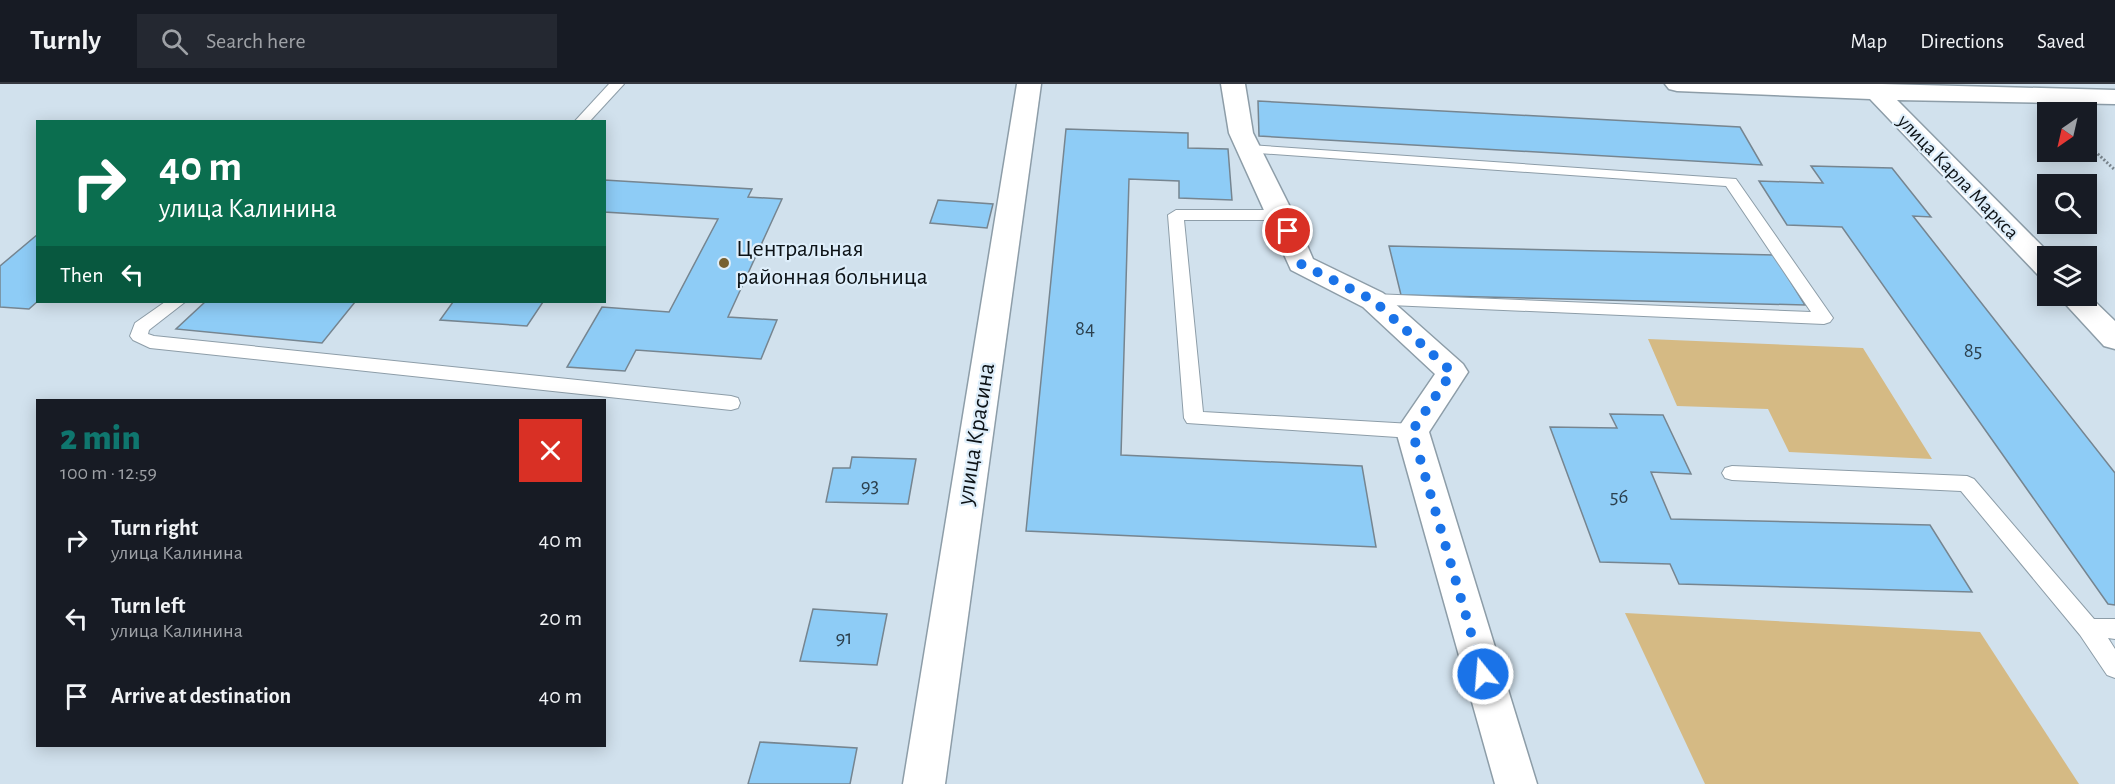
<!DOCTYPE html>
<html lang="en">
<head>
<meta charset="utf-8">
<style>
  body { margin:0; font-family:"Alegreya Sans",sans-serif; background:#242831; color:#f1f3f6; height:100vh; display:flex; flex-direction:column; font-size:22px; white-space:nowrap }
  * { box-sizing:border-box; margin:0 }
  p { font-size:20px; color:#9ea1a6 }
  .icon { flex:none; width:33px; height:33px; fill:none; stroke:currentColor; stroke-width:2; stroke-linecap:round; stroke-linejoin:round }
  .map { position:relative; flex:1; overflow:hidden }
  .panel { position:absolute; left:36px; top:315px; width:570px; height:348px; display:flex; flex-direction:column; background:#171b24; border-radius:0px; box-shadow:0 3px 15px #0003 }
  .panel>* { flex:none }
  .guide { position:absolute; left:36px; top:36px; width:570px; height:183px; border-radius:0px; box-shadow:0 3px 15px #0003; background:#0b6e4f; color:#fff; overflow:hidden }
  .needle { width:39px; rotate:214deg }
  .tools { position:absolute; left:2037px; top:18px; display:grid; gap:12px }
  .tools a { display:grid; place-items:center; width:60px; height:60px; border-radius:0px; background:#171b24; box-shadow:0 3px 15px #0003; font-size:30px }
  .pin { position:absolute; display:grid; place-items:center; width:51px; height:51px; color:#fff; margin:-26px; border:3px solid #fff; border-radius:50%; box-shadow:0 2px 6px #0007 }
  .me { position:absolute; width:66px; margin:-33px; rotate:343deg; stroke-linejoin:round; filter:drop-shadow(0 0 4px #0008) }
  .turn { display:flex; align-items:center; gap:21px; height:126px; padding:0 24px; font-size:27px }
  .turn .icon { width:78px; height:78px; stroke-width:2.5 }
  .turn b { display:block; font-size:42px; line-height:51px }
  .then { display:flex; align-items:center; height:57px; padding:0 24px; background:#0003; gap:12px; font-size:22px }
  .round { display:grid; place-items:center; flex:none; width:63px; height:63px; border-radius:0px; background:#242831 }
  .summary { display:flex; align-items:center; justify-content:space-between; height:102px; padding:0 24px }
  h1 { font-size:36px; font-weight:800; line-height:45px; color:#0f766e }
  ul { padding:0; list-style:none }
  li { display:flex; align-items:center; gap:18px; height:78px; padding:0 24px }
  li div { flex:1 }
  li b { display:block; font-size:22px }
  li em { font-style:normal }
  header { display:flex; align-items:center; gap:36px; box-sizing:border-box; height:84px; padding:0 30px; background:#171b24; border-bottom:2px solid #363941 }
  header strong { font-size:28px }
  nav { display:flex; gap:33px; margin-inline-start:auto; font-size:21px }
  .search { width:420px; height:54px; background:#242831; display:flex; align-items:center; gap:15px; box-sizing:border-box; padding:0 21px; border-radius:0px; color:#9ea1a6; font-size:22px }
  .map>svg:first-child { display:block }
</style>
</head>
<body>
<header>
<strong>Turnly</strong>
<div class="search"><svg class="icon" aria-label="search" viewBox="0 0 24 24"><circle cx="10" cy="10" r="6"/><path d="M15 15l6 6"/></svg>Search here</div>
<nav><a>Map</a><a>Directions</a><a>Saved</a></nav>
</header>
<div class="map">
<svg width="2115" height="700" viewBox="0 0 2115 700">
  <rect width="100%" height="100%" fill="#d1e1ed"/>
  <!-- green -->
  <g fill="#d5ba84">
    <path d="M 1648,255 L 1863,264 L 1932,375 L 1789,368 L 1768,325 L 1677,322 Z"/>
    <path d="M 1625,529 L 1980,548 L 2079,700 L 1705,700 Z"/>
  </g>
  <!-- building -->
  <g fill="#8eccf6" stroke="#768590" stroke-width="1.5">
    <path d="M 1258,17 L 1740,43 L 1762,81 L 1259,52 Z"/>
    <path d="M 1066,45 L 1188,49 L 1188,64 L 1228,65 L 1232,116 L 1179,114 L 1179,97 L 1129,95 L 1121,371 L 1362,382 L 1376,463 L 1026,447 Z"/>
    <path d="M 1811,82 L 1892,84 L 1931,133 L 1913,132 L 2115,389 L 2115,521 L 2108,520 L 1842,143 L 1787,141 L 1759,97 L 1823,99 Z"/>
    <path d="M 604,96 L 752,105 L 748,113 L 782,115 L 728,233 L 777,236 L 761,275 L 636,266 L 625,287 L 567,283 L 602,223 L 669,228 L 718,135 L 604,128 Z"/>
    <path d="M 938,116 L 993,120 L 987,144 L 930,139 Z"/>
    <path d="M 38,150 L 38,217 L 29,225 L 0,223 L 0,182 Z"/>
    <path d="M 1389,162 L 1774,171 L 1805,221 L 1401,211 Z"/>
    <path d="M 205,218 L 355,218 L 322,259 L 176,245 Z"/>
    <path d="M 453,218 L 543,218 L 527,242 L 440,236 Z"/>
    <path d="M 1610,330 L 1663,331 L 1691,390 L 1651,388 L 1671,435 L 1930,441 L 1972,508 L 1679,500 L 1670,480 L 1600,478 L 1550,343 L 1617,344 Z"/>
    <path d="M 852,373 L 916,375 L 908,420 L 826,418 L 833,384 L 850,384 Z"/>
    <path d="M 813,525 L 887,530 L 877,581 L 800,577 Z"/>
    <path d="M 760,658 L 857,664 L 850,700 L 748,700 Z"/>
  </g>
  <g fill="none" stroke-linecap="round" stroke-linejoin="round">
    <!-- service casing -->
    <g stroke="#8d9da8" stroke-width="2">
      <g id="service">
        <path d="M 609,0 L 624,0 L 589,38 L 574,38 Z"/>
        <path d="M 1249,61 L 1736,95 L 1833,234 L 1830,238 L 1824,240 L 1367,220 L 1364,216 L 1367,212 L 1373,210 L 1811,228 L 1726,102 L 1244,68 L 1242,65 Z"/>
        <path d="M 1176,126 L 1281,126 L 1289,131 L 1281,136 L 1184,136 L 1203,328 L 1412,340 L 1419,342 L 1422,347 L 1419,352 L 1412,354 L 1187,339 L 1184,334 L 1168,131 Z"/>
        <path d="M 165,218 L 185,218 L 149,246 L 148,250 L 154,252 L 731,312 L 738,314 L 740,319 L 738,324 L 731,326 L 150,264 L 133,256 L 130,252 L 135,239 Z"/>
        <path d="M 1732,382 L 1967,392 L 1974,395 L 2094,535 L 2115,535 L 2115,555 L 2108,554 L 2115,565 L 2115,594 L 2107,591 L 2080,551 L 1961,407 L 1732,396 L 1725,394 L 1722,389 L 1725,384 Z"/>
      </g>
    </g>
    <!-- minor casing -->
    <g stroke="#8d9da8" stroke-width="3">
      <g id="minor">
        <path d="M 1017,0 L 1041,0 L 945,700 L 903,700 Z"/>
        <path d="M 1221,0 L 1245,0 L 1253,49 L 1294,131 L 1313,175 L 1383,209 L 1463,280 L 1468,288 L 1429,348 L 1537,700 L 1495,700 L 1396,347 L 1435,290 L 1363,223 L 1291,186 L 1229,49 Z"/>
      </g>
    </g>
    <!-- tertiary casing -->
    <g stroke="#8d9da8" stroke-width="3">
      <g id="tertiary">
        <path d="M 1665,0 L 1882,0 L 2115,6 L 2115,20 L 1897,16 L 2052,172 L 2048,172 L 2048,194 L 2038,191 L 1870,15 L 1677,7 L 1669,5 Z"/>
        <path d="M 2086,209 L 2115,237 L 2115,265 L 2104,262 L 2058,212 L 2086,212 Z"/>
      </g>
    </g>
    <!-- path -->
    <path stroke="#79848c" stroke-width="3" stroke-dasharray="2 2" stroke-linecap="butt" d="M 2086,59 L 2115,86"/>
    <!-- service -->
    <use href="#service" fill="#fff" fill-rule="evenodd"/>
    <!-- minor -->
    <use href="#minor" fill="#fff" fill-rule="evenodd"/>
    <!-- tertiary -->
    <use href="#tertiary" fill="#fff" fill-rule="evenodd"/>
  </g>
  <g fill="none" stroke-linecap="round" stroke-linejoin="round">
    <!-- route -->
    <path stroke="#1a73e8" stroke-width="10" stroke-dasharray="0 18" d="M 1288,147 L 1301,180 L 1373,216 L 1452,288 L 1412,347 L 1483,590"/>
  </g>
  <!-- markers -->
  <circle fill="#776030" stroke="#deeefa" stroke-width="2" cx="724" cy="179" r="6"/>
  <g text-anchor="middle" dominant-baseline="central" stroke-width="4.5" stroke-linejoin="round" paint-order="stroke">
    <!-- far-street labels -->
    <g font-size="20" fill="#0c1216" stroke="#deeefa">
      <text transform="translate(1958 93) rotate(46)">улица Карла Маркса</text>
    </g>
    <!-- number labels -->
    <g font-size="21" fill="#2c404e">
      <text x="1085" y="244">84</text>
      <text x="1973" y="266">85</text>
      <text x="870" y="401">93</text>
      <text x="1619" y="412">56</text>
      <text x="844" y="553">91</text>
    </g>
    <!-- poi labels -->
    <g font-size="24" fill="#0c1216" stroke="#deeefa" text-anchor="start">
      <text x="736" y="165">Центральная<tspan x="736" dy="28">районная больница</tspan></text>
    </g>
    <!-- street labels -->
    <g font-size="24" fill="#0c1216" stroke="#deeefa">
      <text transform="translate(976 350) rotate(-81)">улица Красина</text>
    </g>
  </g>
</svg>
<div class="tools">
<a><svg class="needle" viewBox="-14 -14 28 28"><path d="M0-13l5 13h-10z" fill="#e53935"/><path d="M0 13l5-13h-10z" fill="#9ea1a6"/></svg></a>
<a><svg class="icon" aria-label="search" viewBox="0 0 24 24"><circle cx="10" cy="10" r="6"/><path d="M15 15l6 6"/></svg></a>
<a><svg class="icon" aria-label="layers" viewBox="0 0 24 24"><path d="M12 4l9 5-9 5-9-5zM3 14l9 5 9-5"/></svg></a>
</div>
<div class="pin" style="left:1288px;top:147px;background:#d93025"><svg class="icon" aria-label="arrive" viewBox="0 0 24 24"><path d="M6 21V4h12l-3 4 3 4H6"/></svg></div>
<svg class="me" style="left:1483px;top:590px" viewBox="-20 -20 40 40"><circle r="17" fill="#1a73e8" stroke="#fff" stroke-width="3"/><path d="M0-11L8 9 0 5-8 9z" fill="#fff"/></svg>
<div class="guide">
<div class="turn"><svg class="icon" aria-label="right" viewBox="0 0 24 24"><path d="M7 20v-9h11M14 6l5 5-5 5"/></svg><div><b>40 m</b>улица Калинина</div></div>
<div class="then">Then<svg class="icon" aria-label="left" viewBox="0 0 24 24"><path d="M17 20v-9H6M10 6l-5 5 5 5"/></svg></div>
</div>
<section class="panel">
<div class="summary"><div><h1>2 min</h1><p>100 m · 12:59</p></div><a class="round" style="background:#d93025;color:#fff"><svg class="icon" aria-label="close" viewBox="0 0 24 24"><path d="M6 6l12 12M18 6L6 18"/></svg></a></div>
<ul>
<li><svg class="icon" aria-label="right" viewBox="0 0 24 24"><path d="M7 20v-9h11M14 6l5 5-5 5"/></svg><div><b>Turn right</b><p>улица Калинина</p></div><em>40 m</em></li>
<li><svg class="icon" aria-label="left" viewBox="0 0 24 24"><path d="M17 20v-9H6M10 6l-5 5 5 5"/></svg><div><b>Turn left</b><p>улица Калинина</p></div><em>20 m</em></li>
<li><svg class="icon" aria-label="arrive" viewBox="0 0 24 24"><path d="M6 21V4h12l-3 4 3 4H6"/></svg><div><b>Arrive at destination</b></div><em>40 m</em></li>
</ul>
</section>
</div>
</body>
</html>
